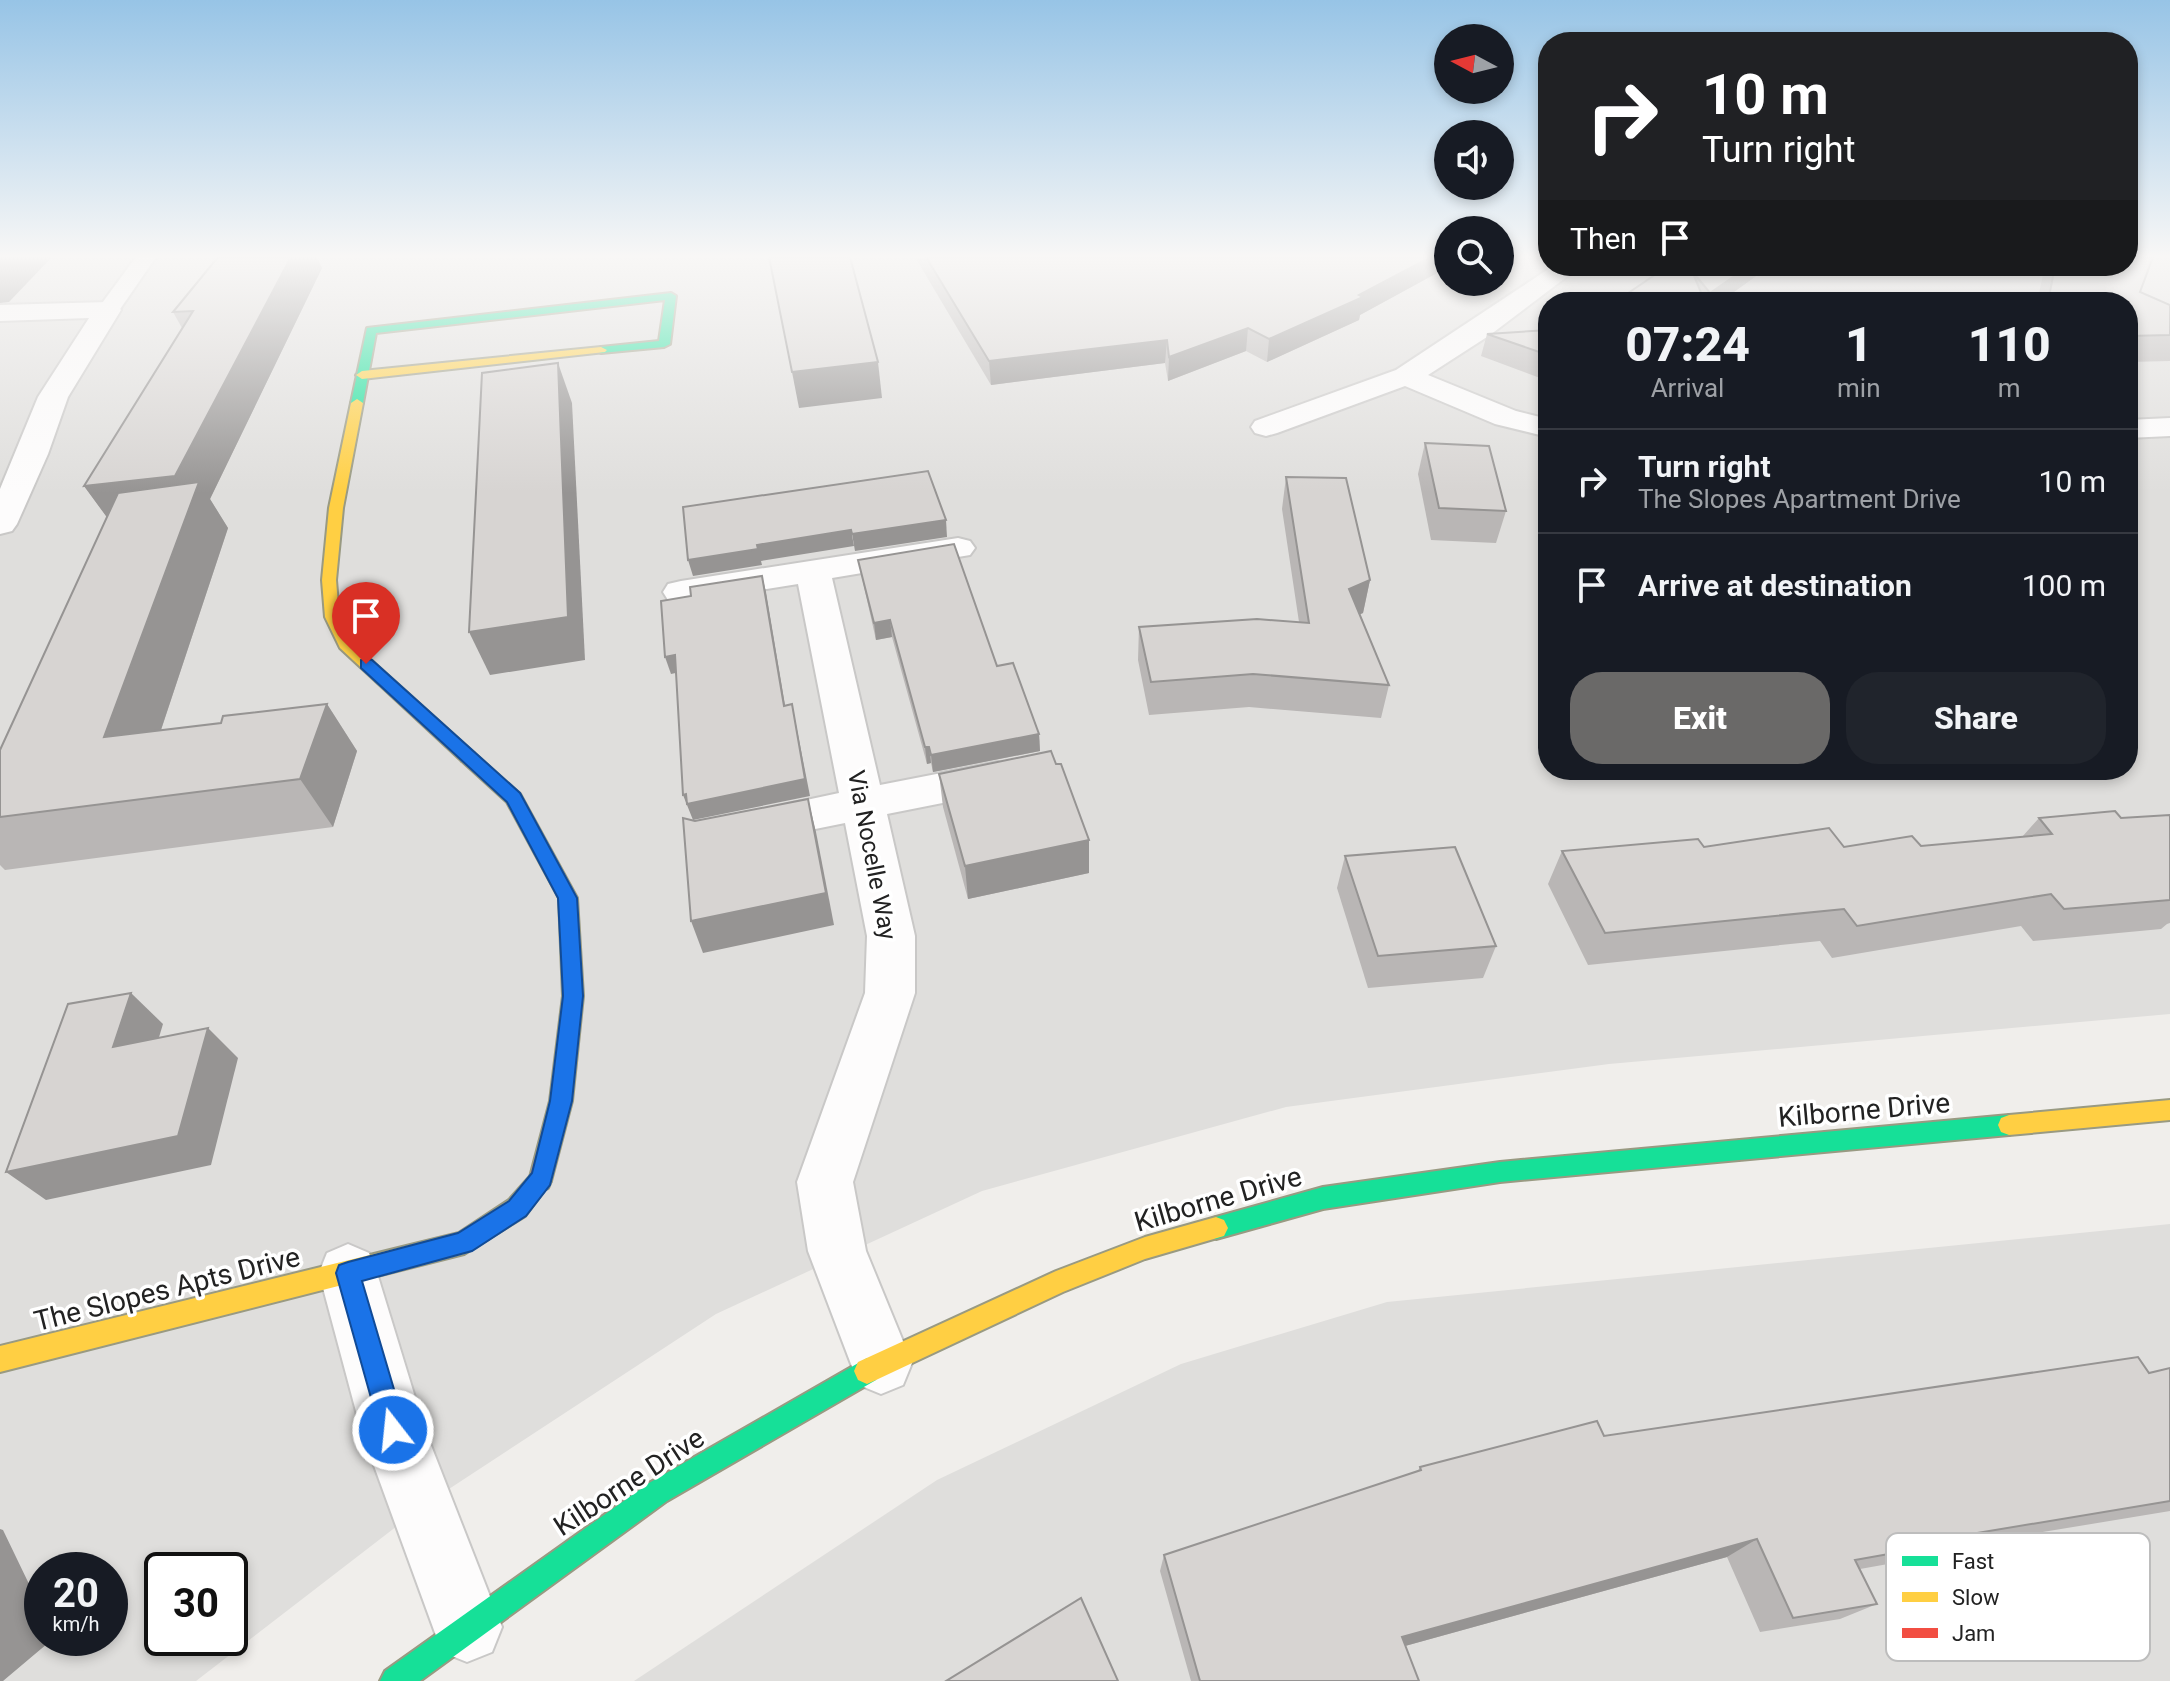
<!DOCTYPE html>
<html lang="en">
<head>
<meta charset="utf-8">
<style>
  body { margin:0; font-family:Roboto,sans-serif; background:#20242c; color:#f1f3f6; height:100vh; display:flex; flex-direction:column; font-size:30px; white-space:nowrap }
  * { box-sizing:border-box; margin:0 }
  p { font-size:26px; color:#9ea1a6 }
  .icon { flex:none; width:44px; height:44px; fill:none; stroke:currentColor; stroke-width:2; stroke-linecap:round; stroke-linejoin:round }
  .map { position:relative; flex:1; overflow:hidden }
  .details { position:absolute; left:1538px; top:292px; width:600px; height:488px; display:flex; flex-direction:column; background:#171b24; border-radius:32px; box-shadow:0 4px 12px #0003 }
  .details>* { flex:none }
  .guide { position:absolute; left:1538px; top:32px; width:600px; height:244px; border-radius:32px; box-shadow:0 4px 12px #0003; background:#202124; color:#fff; overflow:hidden }
  .needle { width:52px; rotate:277deg }
  .buttons { position:absolute; left:1434px; top:24px; display:grid; gap:16px }
  .buttons a { display:grid; place-items:center; width:80px; height:80px; border-radius:50%; background:#171b24; box-shadow:0 4px 12px #0003; font-size:40px }
  .speed { position:absolute; left:24px; top:1552px; display:flex; gap:16px; font-size:40px; font-weight:700; text-align:center }
  .speed>* { display:grid; place-content:center; width:104px; height:104px; border-radius:50%; background:#171b24; box-shadow:0 4px 12px #0003; line-height:1 }
  .speed small { font-size:20px; font-weight:400 }
  .speed .limit { border:4px solid #111; border-radius:12px; background:#fff; color:#111 }
  .pin { position:absolute; display:grid; place-items:center; width:68px; height:68px; color:#fff; margin:-82px -34px; border-radius:50% 50% 50% 0; rotate:-45deg; box-shadow:0 0 8px #0007 }
  .pin .icon { rotate:45deg }
  .me { position:absolute; width:88px; margin:-44px; rotate:344deg; stroke-linejoin:round; filter:drop-shadow(0 0 6px #0008) }
  .turn { display:flex; align-items:center; gap:28px; height:168px; padding:0 32px; font-size:36px }
  .turn .icon { width:104px; height:104px; stroke-width:2.5 }
  .turn b { display:block; font-size:56px; line-height:68px }
  .then { display:flex; align-items:center; height:76px; padding:0 32px; background:#0003; gap:16px; font-size:30px }
  .eta { display:flex; justify-content:space-evenly; align-items:center; height:136px; text-align:center }
  .eta b { font-size:48px; font-weight:800; line-height:56px }
  .action { display:flex; gap:16px; margin-top:auto; padding:16px 32px }
  .action a { flex:1; height:92px; border-radius:32px; background:#6a6968; color:#fff; font-size:32px; font-weight:800; line-height:92px; text-align:center }
  .action a+a { background:#20242c; color:#f1f3f6 }
  ul { padding:0; list-style:none }
  li { display:flex; align-items:center; gap:24px; height:104px; padding:0 32px; border-top:2px solid #363941 }
  li div { flex:1 }
  li b { display:block; font-size:30px }
  li em { font-style:normal }
  .map>svg:first-child { display:block }
</style>
</head>
<body>
<div class="map">
<svg width="2170" height="1681" viewBox="0 0 2170 1681">
  <rect width="100%" height="100%" fill="#f0eeeb"/>
  <!-- residential -->
  <g fill="#dfdedc" fill-rule="evenodd">
    <path d="M 0,257 L 1448,257 L 1448,282 L 1500,282 L 1500,257 L 1548,257 L 1548,266 L 1892,267 L 2128,266 L 2128,257 L 2170,257 L 2170,1014 L 1609,1064 L 1286,1107 L 982,1191 L 716,1314 L 423,1506 L 196,1681 L 0,1681 ZM 1548,302 L 2128,302 L 2128,770 L 1548,770 ZM 42,1570 L 110,1570 L 110,1638 L 42,1638 ZM 162,1570 L 230,1570 L 230,1638 L 162,1638 Z"/>
    <path d="M 2170,1224 L 2170,1681 L 634,1681 L 937,1480 L 1181,1364 L 1387,1302 Z"/>
  </g>
  <g fill="none" stroke-linecap="round" stroke-linejoin="round">
    <!-- lane casing -->
    <g stroke="#c9c8c7" stroke-width="4">
      <path id="lane" d="M 136,257 L 156,257 L 116,315 L 100,315 L 97,310 Z"/>
    </g>
    <!-- street casing -->
    <g stroke="#c9c8c7" stroke-width="4">
      <g id="street">
        <path d="M 1553,266 L 1581,266 L 1490,335 L 1428,375 L 1516,411 L 1548,419 L 1548,437 L 1495,424 L 1405,386 L 1277,433 L 1266,436 L 1255,433 L 1251,427 L 1255,421 L 1396,370 Z"/>
        <path d="M 108,302 L 117,304 L 121,310 L 68,397 L 48,454 L 17,524 L 12,531 L 0,534 L 0,489 L 38,397 L 89,318 L 0,321 L 0,305 Z"/>
        <path d="M 2170,418 L 2170,436 L 2128,438 L 2128,420 Z"/>
        <path d="M 958,538 L 970,541 L 975,548 L 970,555 L 832,578 L 880,785 L 998,762 L 1013,767 L 1019,777 L 1013,787 L 998,792 L 887,814 L 915,936 L 915,993 L 853,1182 L 866,1251 L 912,1363 L 903,1385 L 881,1394 L 859,1385 L 808,1251 L 797,1182 L 865,993 L 867,936 L 845,823 L 751,842 L 736,837 L 729,826 L 736,815 L 839,793 L 798,584 L 681,603 L 668,600 L 663,592 L 668,584 L 681,581 Z"/>
        <path d="M 348,1244 L 369,1253 L 377,1273 L 425,1430 L 502,1627 L 492,1652 L 467,1662 L 442,1652 L 361,1430 L 319,1273 L 327,1253 Z"/>
      </g>
    </g>
    <!-- fast casing -->
    <g stroke="#999a82" stroke-width="4">
      <g id="fast">
        <path d="M 671,293 L 676,296 L 670,344 L 664,347 L 601,353 L 595,350 L 601,347 L 659,341 L 665,300 L 376,333 L 363,403 L 357,407 L 351,403 L 367,328 Z"/>
        <path d="M 2009,1115 L 2017,1118 L 2020,1125 L 2017,1132 L 2009,1135 L 1500,1182 L 1323,1209 L 1216,1239 L 1208,1236 L 1204,1228 L 1208,1220 L 1216,1217 L 1323,1187 L 1500,1162 Z"/>
        <path d="M 867,1358 L 876,1362 L 880,1371 L 876,1380 L 667,1501 L 420,1681 L 380,1681 L 385,1671 L 649,1483 Z"/>
      </g>
    </g>
    <!-- slow casing -->
    <g stroke="#999a82" stroke-width="4">
      <g id="slow">
        <path d="M 601,347 L 607,350 L 605,352 L 362,379 L 356,375 L 362,371 Z"/>
        <path d="M 357,399 L 363,403 L 343,508 L 336,580 L 339,617 L 352,643 L 474,753 L 476,757 L 474,761 L 462,761 L 340,648 L 325,617 L 322,580 L 329,508 L 351,403 Z"/>
        <path d="M 2170,1100 L 2170,1120 L 2009,1135 L 2001,1132 L 1998,1125 L 2001,1118 L 2009,1115 Z"/>
        <path d="M 540,1170 L 548,1174 L 551,1181 L 525,1216 L 464,1254 L 0,1372 L 0,1346 L 459,1233 L 509,1200 L 532,1174 Z"/>
        <path d="M 1216,1217 L 1224,1220 L 1228,1228 L 1224,1236 L 1145,1259 L 1063,1292 L 876,1380 L 867,1384 L 858,1380 L 854,1371 L 858,1362 L 1056,1271 L 1145,1237 Z"/>
      </g>
    </g>
    <!-- jam casing -->
    <g stroke="#999a82" stroke-width="4">
      <path id="jam" d="M 468,751 L 474,753 L 520,794 L 577,898 L 583,996 L 572,1101 L 551,1181 L 548,1188 L 540,1192 L 532,1188 L 529,1181 L 550,1101 L 563,996 L 559,898 L 507,802 L 462,761 L 460,757 L 462,753 Z"/>
    </g>
    <!-- lane -->
    <use href="#lane" fill="#fdfcfc" fill-rule="evenodd"/>
    <!-- street -->
    <use href="#street" fill="#fdfcfc" fill-rule="evenodd"/>
    <!-- fast -->
    <use href="#fast" fill="#16e098" fill-rule="evenodd"/>
    <!-- slow -->
    <use href="#slow" fill="#ffcf43" fill-rule="evenodd"/>
    <!-- jam -->
    <use href="#jam" fill="#f24e42" fill-rule="evenodd"/>
  </g>
  <!-- wall -->
  <g fill="#b9b6b5">
    <path d="M 915,257 L 1448,257 L 1448,267 L 1360,315 L 1359,320 L 1267,362 L 1246,351 L 1168,381 L 1165,363 L 991,385 Z"/>
    <path d="M 1668,266 L 1770,266 L 1720,302 L 1615,302 Z"/>
    <path d="M 2045,266 L 2128,266 L 2140,292 L 2170,305 L 2170,361 L 2128,362 L 2128,302 L 2037,302 Z"/>
    <path d="M 322,268 L 210,499 L 228,528 L 161,730 L 221,723 L 327,704 L 357,751 L 333,827 L 5,870 L 0,865 L 0,817 L 4,744 L 107,517 L 84,486 L 182,328 L 173,312 Z"/>
    <path d="M 1548,330 L 1548,381 L 1481,356 L 1487,334 Z"/>
    <path d="M 1425,443 L 1506,511 L 1496,543 L 1431,540 L 1418,474 Z"/>
    <path d="M 1286,477 L 1370,580 L 1363,613 L 1360,614 L 1389,685 L 1381,718 L 1249,707 L 1149,715 L 1138,660 L 1139,627 L 1299,622 L 1282,509 Z"/>
    <path d="M 858,560 L 997,666 L 1039,734 L 1040,751 L 933,772 L 931,763 L 927,764 L 892,637 L 876,640 Z"/>
    <path d="M 1056,764 L 1089,840 L 1089,873 L 968,899 L 943,807 L 939,774 Z"/>
    <path d="M 2170,815 L 2170,923 L 2167,924 L 2161,929 L 2033,941 L 2021,926 L 1832,958 L 1820,941 L 1588,965 L 1548,884 L 1562,851 L 1704,847 L 1921,846 L 2022,837 L 2039,818 L 2121,818 Z"/>
    <path d="M 1345,856 L 1496,946 L 1483,978 L 1368,988 L 1337,888 Z"/>
    <path d="M 2170,1368 L 2170,1511 L 1940,1549 L 1916,1559 L 1860,1569 L 1877,1604 L 1840,1619 L 1760,1632 L 1727,1557 L 1405,1646 L 1419,1681 L 1191,1681 L 1160,1571 L 1164,1555 L 1418,1471 L 1420,1467 L 1604,1436 L 2149,1373 Z"/>
  </g>
  <!-- shaded-wall -->
  <g fill="#969493">
    <path d="M 0,257 L 52,257 L 9,302 L 0,303 Z"/>
    <path d="M 291,257 L 317,257 L 322,268 L 210,499 L 228,528 L 143,784 L 104,737 L 114,527 L 84,486 Z"/>
    <path d="M 1431,257 L 1448,257 L 1448,267 L 1360,315 L 1359,320 L 1267,362 L 1269,339 L 1359,295 Z"/>
    <path d="M 1749,266 L 1770,266 L 1720,302 L 1706,302 L 1710,293 Z"/>
    <path d="M 1248,328 L 1246,351 L 1168,381 L 1169,357 Z"/>
    <path d="M 1167,340 L 1165,363 L 991,385 L 989,361 Z"/>
    <path d="M 878,362 L 882,398 L 799,408 L 792,372 Z"/>
    <path d="M 558,363 L 572,403 L 585,660 L 490,675 L 469,632 Z"/>
    <path d="M 946,520 L 947,537 L 855,551 L 852,534 Z"/>
    <path d="M 851,530 L 854,546 L 761,561 L 762,565 L 693,576 L 688,560 L 757,545 Z"/>
    <path d="M 762,576 L 766,592 L 788,723 L 784,706 Z"/>
    <path d="M 1370,580 L 1363,613 L 1343,622 L 1349,589 Z"/>
    <path d="M 890,620 L 892,637 L 876,640 L 874,623 Z"/>
    <path d="M 675,655 L 680,672 L 671,674 L 665,657 Z"/>
    <path d="M 327,704 L 357,751 L 333,827 L 300,779 Z"/>
    <path d="M 792,704 L 810,796 L 693,820 L 683,795 L 686,794 Z"/>
    <path d="M 1039,734 L 1040,751 L 933,772 L 931,755 Z"/>
    <path d="M 925,747 L 929,747 L 931,763 L 927,764 Z"/>
    <path d="M 808,799 L 816,832 L 834,925 L 703,953 L 691,921 Z"/>
    <path d="M 1089,840 L 1089,873 L 968,899 L 965,866 Z"/>
    <path d="M 131,993 L 163,1024 L 147,1077 L 113,1047 Z"/>
    <path d="M 208,1028 L 238,1058 L 211,1165 L 46,1200 L 6,1172 Z"/>
    <path d="M 0,1529 L 3,1530 L 42,1611 L 42,1638 L 54,1638 L 3,1681 L 0,1681 Z"/>
    <path d="M 1757,1539 L 1727,1557 L 1387,1651 L 1402,1637 Z"/>
  </g>
  <!-- building -->
  <g fill="#d7d4d2" stroke="#969493" stroke-width="2">
    <path d="M 218,257 L 291,257 L 175,476 L 84,486 L 193,311 L 173,312 Z"/>
    <path d="M 769,257 L 850,257 L 878,362 L 792,372 Z"/>
    <path d="M 926,257 L 1431,257 L 1359,295 L 1363,297 L 1269,339 L 1248,328 L 1169,357 L 1167,340 L 989,361 Z"/>
    <path d="M 2128,257 L 2153,257 L 2140,292 L 2170,305 L 2170,335 L 2128,336 L 2128,302 L 2048,302 L 2055,266 L 2128,266 Z"/>
    <path d="M 1668,266 L 1749,266 L 1710,293 L 1692,271 L 1705,302 L 1615,302 Z"/>
    <path d="M 1548,330 L 1548,355 L 1487,334 Z"/>
    <path d="M 558,363 L 568,617 L 469,632 L 482,373 Z"/>
    <path d="M 1425,443 L 1489,446 L 1506,511 L 1439,508 Z"/>
    <path d="M 928,471 L 946,520 L 852,534 L 851,530 L 757,545 L 758,549 L 688,560 L 683,507 Z"/>
    <path d="M 1286,477 L 1346,478 L 1370,580 L 1349,589 L 1389,685 L 1253,674 L 1151,682 L 1139,627 L 1257,619 L 1309,623 Z"/>
    <path d="M 199,482 L 104,737 L 221,723 L 223,716 L 327,704 L 300,779 L 0,817 L 0,750 L 118,493 Z"/>
    <path d="M 954,544 L 997,666 L 1013,663 L 1039,734 L 931,755 L 929,747 L 925,747 L 890,620 L 874,623 L 858,560 Z"/>
    <path d="M 762,576 L 784,706 L 792,704 L 805,779 L 687,804 L 686,794 L 683,795 L 675,655 L 665,657 L 661,601 L 691,596 L 690,587 Z"/>
    <path d="M 1051,751 L 1056,764 L 1061,764 L 1089,840 L 965,866 L 939,774 Z"/>
    <path d="M 808,799 L 826,893 L 691,921 L 683,818 L 695,821 Z"/>
    <path d="M 2115,811 L 2121,818 L 2170,815 L 2170,900 L 2064,909 L 2051,894 L 1857,926 L 1844,909 L 1605,933 L 1562,851 L 1698,839 L 1704,847 L 1829,828 L 1844,847 L 1912,836 L 1921,846 L 2052,834 L 2039,818 Z"/>
    <path d="M 1455,847 L 1496,946 L 1378,956 L 1345,856 Z"/>
    <path d="M 131,993 L 113,1047 L 208,1028 L 178,1136 L 6,1172 L 68,1004 Z"/>
    <path d="M 2138,1357 L 2149,1373 L 2170,1368 L 2170,1501 L 1953,1537 L 1956,1542 L 1855,1560 L 1877,1604 L 1793,1618 L 1757,1539 L 1402,1637 L 1419,1681 L 1200,1681 L 1164,1555 L 1421,1470 L 1420,1467 L 1597,1421 L 1604,1436 Z"/>
    <path d="M 1081,1598 L 1118,1681 L 946,1681 Z"/>
  </g>
  <!-- sky -->
  <linearGradient id="sky" x2="0" y2="1"><stop stop-color="#97c4e6"/><stop offset="0.52" stop-color="#f8f7f6"/><stop offset="1" stop-color="#f8f7f6" stop-opacity="0"/></linearGradient>
  <rect width="2170" height="493" fill="url(#sky)"/>
  <!-- route -->
  <path fill="#1a73e8" stroke="#114b97" stroke-width="2" d="M 366,659 L 372,660 L 520,793 L 577,898 L 583,996 L 572,1101 L 550,1185 L 526,1216 L 472,1251 L 362,1281 L 406,1430 L 402,1439 L 393,1443 L 384,1439 L 380,1430 L 336,1273 L 339,1265 L 348,1262 L 458,1233 L 509,1201 L 532,1173 L 550,1101 L 563,996 L 558,898 L 507,802 L 361,668 L 361,660 Z"/>
  <g text-anchor="middle" dominant-baseline="central" stroke-width="7" stroke-linejoin="round" paint-order="stroke">
    <!-- street labels -->
    <g font-size="24" fill="#222" stroke="#fff">
      <text transform="translate(872 855) rotate(79)">Via Nocelle Way</text>
    </g>
    <!-- near-street labels -->
    <g font-size="28" fill="#222" stroke="#fff">
      <text transform="translate(1864 1110) rotate(-5)">Kilborne Drive</text>
      <text transform="translate(1218 1199) rotate(-16)">Kilborne Drive</text>
      <text transform="translate(167 1289) rotate(-14)">The Slopes Apts Drive</text>
      <text transform="translate(629 1482) rotate(-33)">Kilborne Drive</text>
    </g>
  </g>
  <!-- legend -->
  <rect x="1886" y="1533" width="264" height="128" rx="12" fill="#fff" stroke="#bdbdbd" stroke-width="2"/>
  <rect x="1902" y="1556" width="36" height="10" fill="#16e098"/>
  <rect x="1902" y="1592" width="36" height="10" fill="#ffcf43"/>
  <rect x="1902" y="1628" width="36" height="10" fill="#f24e42"/>
  <g font-size="22" fill="#222">
    <text x="1952" y="1569">Fast</text>
    <text x="1952" y="1605">Slow</text>
    <text x="1952" y="1641">Jam</text>
  </g>
</svg>
<div class="buttons">
<a><svg class="needle" viewBox="-14 -14 28 28"><path d="M0-13l5 13h-10z" fill="#e53935"/><path d="M0 13l5-13h-10z" fill="#9ea1a6"/></svg></a>
<a><svg class="icon" aria-label="sound" viewBox="0 0 24 24"><path d="M4 9h4l5-4v14l-5-4H4zM17 9q2 3 0 6"/></svg></a>
<a><svg class="icon" aria-label="search" viewBox="0 0 24 24"><circle cx="10" cy="10" r="6"/><path d="M15 15l6 6"/></svg></a>
</div>
<div class="speed"><div>20<small>km/h</small></div><div class="limit">30</div></div>
<div class="pin" style="left:366px;top:664px;background:#d93025"><svg class="icon" aria-label="arrive" viewBox="0 0 24 24"><path d="M6 21V4h12l-3 4 3 4H6"/></svg></div>
<svg class="me" style="left:393px;top:1430px" viewBox="-20 -20 40 40"><circle r="17" fill="#1a73e8" stroke="#fff" stroke-width="3"/><path d="M0-11L8 9 0 5-8 9z" fill="#fff"/></svg>
<div class="guide">
<div class="turn"><svg class="icon" aria-label="right" viewBox="0 0 24 24"><path d="M7 20v-9h11M14 6l5 5-5 5"/></svg><div><b>10 m</b>Turn right</div></div>
<div class="then">Then<svg class="icon" aria-label="arrive" viewBox="0 0 24 24"><path d="M6 21V4h12l-3 4 3 4H6"/></svg></div>
</div>
<section class="details">
<div class="eta">
<div><b>07:24</b><p>Arrival</p></div>
<div><b>1</b><p>min</p></div>
<div><b>110</b><p>m</p></div>
</div>
<ul>
<li><svg class="icon" aria-label="right" viewBox="0 0 24 24"><path d="M7 20v-9h11M14 6l5 5-5 5"/></svg><div><b>Turn right</b><p>The Slopes Apartment Drive</p></div><em>10 m</em></li>
<li><svg class="icon" aria-label="arrive" viewBox="0 0 24 24"><path d="M6 21V4h12l-3 4 3 4H6"/></svg><div><b>Arrive at destination</b></div><em>100 m</em></li>
</ul>
<div class="action"><a>Exit</a><a>Share</a></div>
</section>
</div>
</body>
</html>
